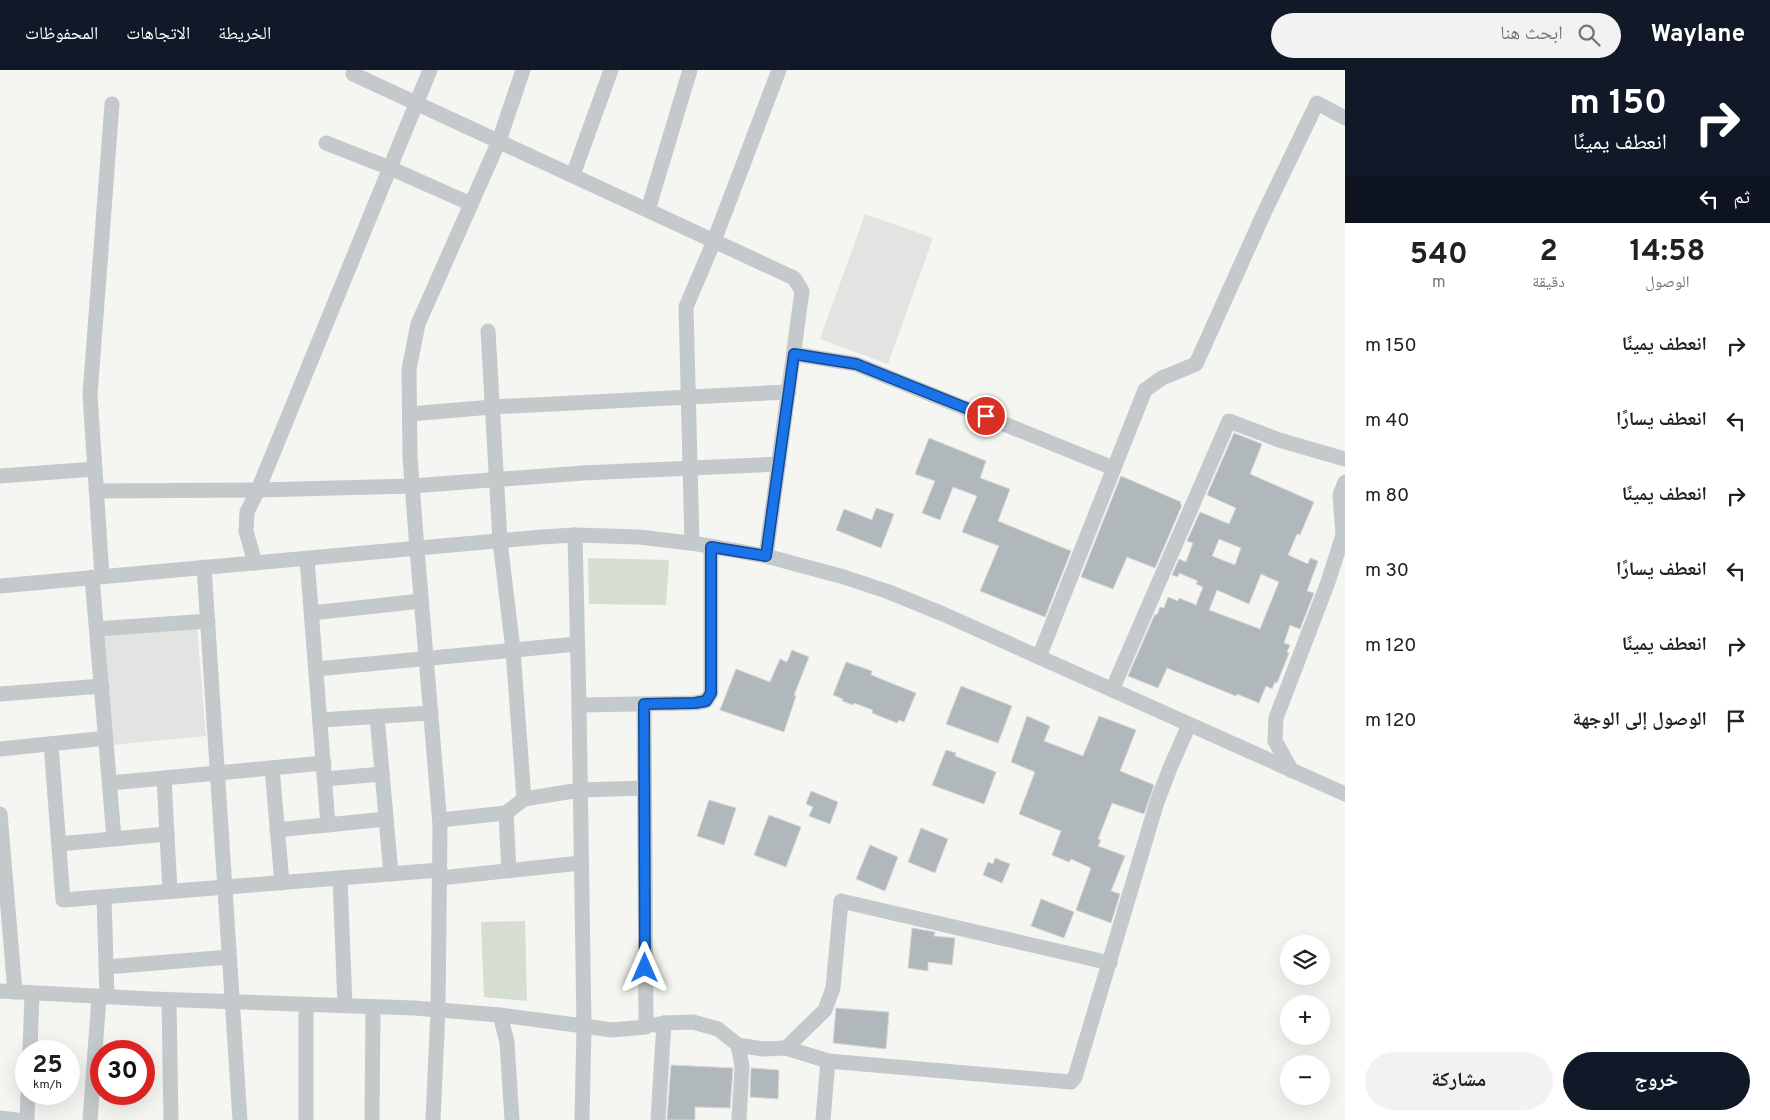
<!DOCTYPE html>
<html lang="ar">
<head>
<meta charset="utf-8">
<style>
  body { margin:0; font-family:Overpass,"Noto Naskh Arabic",sans-serif; background:#f2f2f2; color:#202124; direction:rtl; height:100vh; display:flex; flex-direction:column; font-size:19px; white-space:nowrap }
  * { box-sizing:border-box; margin:0 }
  p { font-size:16px; color:#757577 }
  .icon { flex:none; width:28px; height:28px; fill:none; stroke:currentColor; stroke-width:2; stroke-linecap:round; stroke-linejoin:round }
  .map { position:relative; flex:1; overflow:hidden; direction:ltr }
  .side { display:flex; flex-direction:column; background:#fff; width:425px }
  .side>* { flex:none }
  .hud { background:#111827; color:#fff; overflow:hidden }
  .tools { position:absolute; left:1280px; top:865px; display:grid; gap:10px }
  .tools a { display:grid; place-items:center; width:50px; height:50px; border-radius:50%; background:#fff; box-shadow:0 5px 20px #0002; font-size:25px }
  .speed { position:absolute; left:15px; top:970px; display:flex; gap:10px; font-size:25px; font-weight:700; text-align:center }
  .speed>* { display:grid; place-content:center; width:65px; height:65px; border-radius:50%; background:#fff; box-shadow:0 5px 20px #0002; line-height:1 }
  .speed small { font-size:12px; font-weight:400 }
  .speed .limit { border:8px solid #d22; background:#fff; color:#111 }
  .pin { position:absolute; display:grid; place-items:center; width:42px; height:42px; color:#fff; margin:-21px; border:2px solid #fff; border-radius:50%; box-shadow:0 1px 5px #0007 }
  .me { position:absolute; width:55px; margin:-28px; rotate:0deg; stroke-linejoin:round; filter:drop-shadow(0 0 4px #0008) }
  .turn { display:flex; align-items:center; gap:18px; height:105px; padding:0 20px; font-size:22px }
  .turn .icon { width:65px; height:65px; stroke-width:2.5 }
  .turn b { display:block; font-size:35px; line-height:42px }
  .then { display:flex; align-items:center; height:48px; padding:0 20px; background:#0003; gap:10px; font-size:19px }
  .eta { display:flex; justify-content:space-evenly; align-items:center; height:85px; text-align:center }
  .eta b { font-size:30px; font-weight:700; line-height:35px }
  .cta { display:flex; gap:10px; margin-top:auto; padding:10px 20px }
  .cta a { flex:1; height:58px; border-radius:30px; background:#111827; color:#fff; font-size:20px; font-weight:700; line-height:58px; text-align:center }
  .cta a+a { background:#f2f2f2; color:#202124 }
  ul { padding:0; list-style:none }
  li { display:flex; align-items:center; gap:15px; height:75px; padding:0 20px }
  li div { flex:1 }
  li b { display:block; font-size:19px }
  li em { font-style:normal }
  header { display:flex; align-items:center; gap:30px; box-sizing:border-box; height:70px; padding:0 25px; background:#111827; color:#fff }
  header strong { font-size:24px }
  nav { display:flex; gap:28px; margin-inline-start:auto; font-size:18px }
  .search { width:350px; height:45px; background:#f2f2f2; display:flex; align-items:center; gap:12px; box-sizing:border-box; padding:0 18px; border-radius:28px; color:#757577; font-size:19px }
  main { display:flex; flex:1; min-height:0 }
  .map>svg:first-child { display:block }
</style>
</head>
<body>
<header>
<strong>Waylane</strong>
<div class="search"><svg class="icon" aria-label="search" viewBox="0 0 24 24"><circle cx="10" cy="10" r="6"/><path d="M15 15l6 6"/></svg>ابحث هنا</div>
<nav><a>الخريطة</a><a>الاتجاهات</a><a>المحفوظات</a></nav>
</header>
<main>
<section class="side">
<div class="hud">
<div class="turn"><svg class="icon" aria-label="right" viewBox="0 0 24 24"><path d="M7 20v-9h11M14 6l5 5-5 5"/></svg><div><b>150 m</b>انعطف يمينًا</div></div>
<div class="then">ثم<svg class="icon" aria-label="left" viewBox="0 0 24 24"><path d="M17 20v-9H6M10 6l-5 5 5 5"/></svg></div>
</div>
<div class="eta">
<div><b>14:58</b><p>الوصول</p></div>
<div><b>2</b><p>دقيقة</p></div>
<div><b>540</b><p>m</p></div>
</div>
<ul>
<li><svg class="icon" aria-label="right" viewBox="0 0 24 24"><path d="M7 20v-9h11M14 6l5 5-5 5"/></svg><div><b>انعطف يمينًا</b></div><em>150 m</em></li>
<li><svg class="icon" aria-label="left" viewBox="0 0 24 24"><path d="M17 20v-9H6M10 6l-5 5 5 5"/></svg><div><b>انعطف يسارًا</b></div><em>40 m</em></li>
<li><svg class="icon" aria-label="right" viewBox="0 0 24 24"><path d="M7 20v-9h11M14 6l5 5-5 5"/></svg><div><b>انعطف يمينًا</b></div><em>80 m</em></li>
<li><svg class="icon" aria-label="left" viewBox="0 0 24 24"><path d="M17 20v-9H6M10 6l-5 5 5 5"/></svg><div><b>انعطف يسارًا</b></div><em>30 m</em></li>
<li><svg class="icon" aria-label="right" viewBox="0 0 24 24"><path d="M7 20v-9h11M14 6l5 5-5 5"/></svg><div><b>انعطف يمينًا</b></div><em>120 m</em></li>
<li><svg class="icon" aria-label="arrive" viewBox="0 0 24 24"><path d="M6 21V4h12l-3 4 3 4H6"/></svg><div><b>الوصول إلى الوجهة</b></div><em>120 m</em></li>
</ul>
<div class="cta"><a>خروج</a><a>مشاركة</a></div>
</section>
<div class="map">
<svg width="1345" height="1050" viewBox="0 0 1345 1050">
  <rect width="100%" height="100%" fill="#f5f5f1"/>
  <!-- built -->
  <g fill="#e3e4e2">
    <path d="M 865,144 L 933,168 L 888,294 L 820,269 Z"/>
    <path d="M 197,557 L 206,666 L 113,675 L 104,565 Z"/>
  </g>
  <!-- green -->
  <g fill="#d6ded1">
    <path d="M 588,488 L 669,490 L 666,535 L 589,534 Z"/>
    <path d="M 525,851 L 527,931 L 484,927 L 481,852 Z"/>
  </g>
  <!-- building -->
  <g fill="#b0b8bc" stroke="#d6d6d4" fill-rule="evenodd">
    <path d="M 1234,363 L 1262,374 L 1250,404 L 1314,432 L 1300,465 L 1297,464 L 1288,485 L 1308,494 L 1310,488 L 1318,491 L 1307,521 L 1314,523 L 1300,559 L 1290,555 L 1284,573 L 1290,575 L 1287,582 L 1289,583 L 1277,613 L 1275,612 L 1272,619 L 1266,616 L 1259,633 L 1237,624 L 1236,626 L 1167,598 L 1158,618 L 1128,606 L 1155,544 L 1157,545 L 1160,537 L 1164,538 L 1168,527 L 1178,531 L 1179,528 L 1196,535 L 1203,517 L 1196,514 L 1198,511 L 1179,503 L 1178,507 L 1172,505 L 1179,489 L 1186,492 L 1193,473 L 1187,471 L 1200,442 L 1229,454 L 1236,438 L 1207,425 ZM 1219,469 L 1241,478 L 1235,495 L 1212,486 ZM 1261,504 L 1279,512 L 1260,559 L 1209,540 L 1217,520 L 1249,534 Z"/>
    <path d="M 929,368 L 986,391 L 980,408 L 1010,419 L 998,451 L 1071,481 L 1045,547 L 980,521 L 999,476 L 962,462 L 977,426 L 953,417 L 940,450 L 922,443 L 935,411 L 915,404 Z"/>
    <path d="M 1121,406 L 1181,432 L 1180,434 L 1182,435 L 1155,498 L 1127,487 L 1113,519 L 1081,507 Z"/>
    <path d="M 876,438 L 894,444 L 881,478 L 836,460 L 844,439 L 872,450 Z"/>
    <path d="M 792,580 L 809,587 L 794,625 L 796,626 L 784,662 L 720,640 L 736,599 L 770,612 L 780,589 L 787,592 Z"/>
    <path d="M 846,592 L 872,601 L 871,605 L 916,623 L 904,652 L 899,650 L 897,653 L 872,643 L 873,640 L 854,633 L 853,635 L 842,631 L 843,629 L 833,625 Z"/>
    <path d="M 961,616 L 1012,636 L 998,673 L 946,654 Z"/>
    <path d="M 1027,646 L 1050,656 L 1044,671 L 1083,686 L 1099,646 L 1136,660 L 1120,701 L 1154,715 L 1144,744 L 1112,733 L 1098,769 L 1101,770 L 1098,776 L 1125,786 L 1111,821 L 1120,824 L 1111,853 L 1076,840 L 1091,798 L 1071,789 L 1069,792 L 1052,785 L 1061,761 L 1019,744 L 1035,702 L 1011,692 Z"/>
    <path d="M 946,680 L 956,683 L 955,686 L 996,702 L 984,734 L 932,715 Z"/>
    <path d="M 811,721 L 838,732 L 830,754 L 809,746 L 813,737 L 806,734 Z"/>
    <path d="M 709,730 L 736,738 L 724,775 L 697,766 Z"/>
    <path d="M 769,745 L 801,757 L 786,797 L 754,785 Z"/>
    <path d="M 921,758 L 948,769 L 935,803 L 908,792 Z"/>
    <path d="M 870,775 L 898,787 L 885,821 L 856,809 Z"/>
    <path d="M 995,788 L 1010,794 L 1002,813 L 983,805 L 988,792 L 993,794 Z"/>
    <path d="M 1041,829 L 1074,842 L 1064,868 L 1031,856 Z"/>
    <path d="M 912,858 L 935,862 L 934,866 L 955,868 L 952,895 L 928,892 L 928,901 L 908,898 Z"/>
    <path d="M 836,938 L 889,942 L 886,979 L 833,973 Z"/>
    <path d="M 671,995 L 733,998 L 730,1038 L 695,1037 L 695,1050 L 667,1050 Z"/>
    <path d="M 751,998 L 779,1000 L 778,1029 L 750,1027 Z"/>
  </g>
  <g fill="none" stroke-linecap="round" stroke-linejoin="round">
    <!-- minor -->
    <g stroke="#c4c9cb" stroke-width="15">
      <path d="M 353,4 L 794,208 L 802,221 L 766,486"/>
      <path d="M 326,73 L 390,98 L 471,134"/>
      <path d="M 573,105 L 611,0"/>
      <path d="M 648,140 L 690,0"/>
      <path d="M 488,261 L 500,471 L 513,580 L 524,729"/>
      <path d="M 794,284 L 856,294 L 1113,398"/>
      <path d="M 410,344 L 492,337 L 789,322"/>
      <path d="M 0,406 L 95,399"/>
      <path d="M 96,421 L 258,420 L 412,416 L 583,403 L 779,394"/>
      <path d="M 692,473 L 686,237 L 714,171 L 779,0"/>
      <path d="M 307,489 L 328,755"/>
      <path d="M 255,493 L 246,461 L 247,442 L 258,420 L 430,0"/>
      <path d="M 204,497 L 240,1050"/>
      <path d="M 102,506 L 90,325 L 112,34"/>
      <path d="M 92,507 L 114,768"/>
      <path d="M 0,516 L 541,467 L 575,465 L 639,467 L 698,474 L 766,486 L 844,507 L 889,522 L 943,544 L 1345,724"/>
      <path d="M 312,543 L 421,531"/>
      <path d="M 97,559 L 208,551"/>
      <path d="M 1039,587 L 1145,320 L 1162,308 L 1196,294 L 1264,143 L 1317,33 L 1345,48"/>
      <path d="M 316,599 L 577,574"/>
      <path d="M 1112,620 L 1229,351 L 1279,370 L 1345,389"/>
      <path d="M 0,624 L 102,616"/>
      <path d="M 579,635 L 695,633 L 706,631 L 711,623 L 711,477"/>
      <path d="M 377,646 L 391,804"/>
      <path d="M 320,650 L 431,643"/>
      <path d="M 51,674 L 63,830 L 440,800"/>
      <path d="M 0,679 L 106,668"/>
      <path d="M 272,698 L 282,813"/>
      <path d="M 1292,701 L 1275,671 L 1276,648 L 1328,512 L 1343,465 L 1340,425 L 1345,412"/>
      <path d="M 164,708 L 170,821"/>
      <path d="M 325,709 L 382,704"/>
      <path d="M 110,713 L 324,693"/>
      <path d="M 506,743 L 509,801"/>
      <path d="M 0,744 L 15,922"/>
      <path d="M 440,750 L 506,743 L 524,729 L 580,720 L 644,718"/>
      <path d="M 277,760 L 386,749"/>
      <path d="M 59,774 L 167,764"/>
      <path d="M 340,808 L 345,936"/>
      <path d="M 440,808 L 581,793"/>
      <path d="M 104,827 L 107,927"/>
      <path d="M 106,897 L 229,887"/>
      <path d="M 0,921 L 152,929 L 414,938 L 500,945 L 584,956 L 579,635 L 575,465"/>
      <path d="M 169,930 L 171,1050"/>
      <path d="M 500,945 L 507,972 L 512,1050"/>
      <path d="M 664,953 L 693,952 L 718,959 L 738,975 L 763,979 L 786,978 L 828,991 L 1071,1012 L 1075,1007 L 1157,732 L 1170,698 L 1189,655"/>
      <path d="M 655,955 L 664,953 L 658,1050"/>
      <path d="M 738,975 L 742,996 L 739,1050"/>
      <path d="M 786,978 L 825,940 L 833,918 L 841,831 L 1110,893"/>
      <path d="M 30,981 L 32,923"/>
      <path d="M 0,1048 L 16,1050"/>
      <path d="M 27,1050 L 28,1024"/>
      <path d="M 90,1050 L 99,927"/>
      <path d="M 306,1050 L 306,935"/>
      <path d="M 372,1050 L 373,937"/>
      <path d="M 433,1050 L 438,940 L 440,755 L 417,479 L 410,387 L 409,299 L 418,254 L 499,71 L 523,0"/>
      <path d="M 582,1050 L 584,956 L 612,960 L 646,957 L 644,634"/>
      <path d="M 823,1050 L 828,991"/>
    </g>
  </g>
  <g fill="none" stroke-linecap="round" stroke-linejoin="round">
    <!-- route casing -->
    <g stroke="#114b97" stroke-width="12">
      <path id="route" d="M 645,898 L 644,634 L 695,633 L 706,631 L 711,623 L 711,477 L 766,486 L 794,284 L 856,294 L 986,346"/>
    </g>
    <!-- route -->
    <use href="#route" stroke="#1a73e8" stroke-width="9"/>
  </g>
</svg>
<div class="tools">
<a><svg class="icon" aria-label="layers" viewBox="0 0 24 24"><path d="M12 4l9 5-9 5-9-5zM3 14l9 5 9-5"/></svg></a>
<a>+</a>
<a>−</a>
</div>
<div class="speed"><div>25<small>km/h</small></div><div class="limit">30</div></div>
<div class="pin" style="left:986px;top:346px;background:#d93025"><svg class="icon" aria-label="arrive" viewBox="0 0 24 24"><path d="M6 21V4h12l-3 4 3 4H6"/></svg></div>
<svg class="me" style="left:645px;top:898px" viewBox="-20 -20 40 40"><path d="M0-17L14 15 0 8-14 15z" fill="#1a73e8" stroke="#fff" stroke-width="4"/></svg>
</div>
</main>
</body>
</html>
